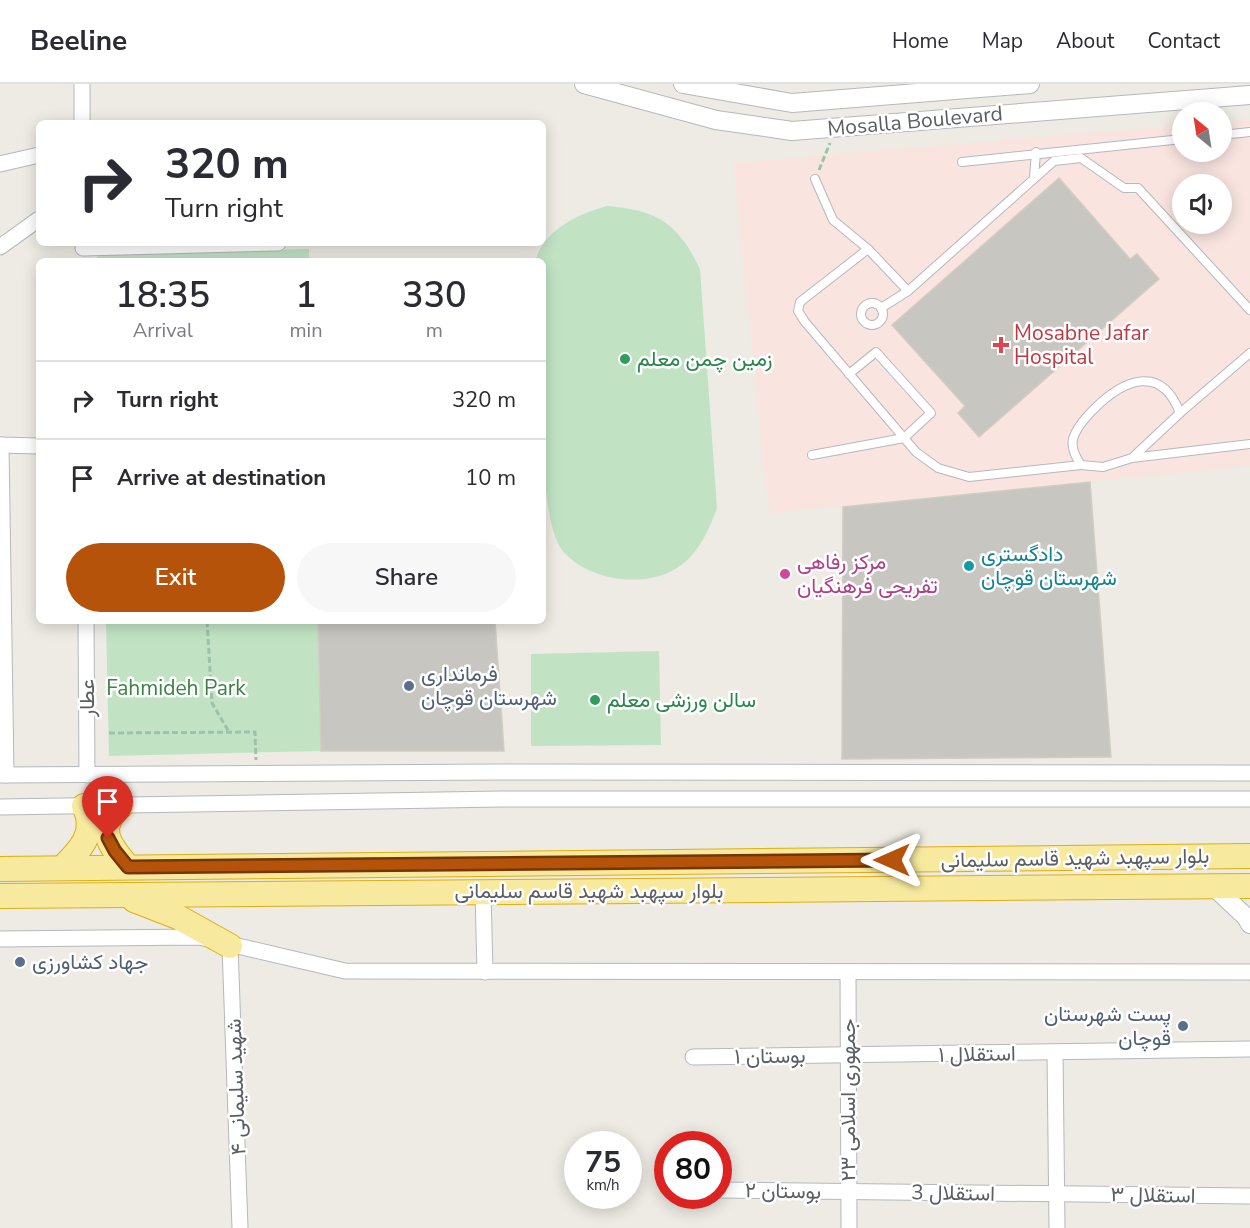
<!DOCTYPE html>
<html lang="en">
<head>
<meta charset="utf-8">
<style>
  body { margin:0; font-family:"Nunito Sans",Vazirmatn,sans-serif; background:#f7f7f7; color:#2b2b33; height:100vh; display:flex; flex-direction:column; font-size:22px; white-space:nowrap }
  * { box-sizing:border-box; margin:0 }
  p { font-size:20px; color:#7c7c81 }
  .icon { flex:none; width:33px; height:33px; fill:none; stroke:currentColor; stroke-width:2; stroke-linecap:round; stroke-linejoin:round }
  .map { position:relative; flex:1; overflow:hidden }
  .panel { position:absolute; left:36px; top:174px; width:510px; height:366px; display:flex; flex-direction:column; background:#fff; border-radius:9px; box-shadow:0 3px 15px #0003 }
  .panel>* { flex:none }
  .guide { position:absolute; left:36px; top:36px; width:510px; height:126px; border-radius:9px; box-shadow:0 3px 15px #0003; background:#fff; color:#2b2b33; overflow:hidden }
  .needle { width:39px; rotate:330deg }
  .controls { position:absolute; left:1172px; top:18px; display:grid; gap:12px }
  .controls a { display:grid; place-items:center; width:60px; height:60px; border-radius:50%; background:#fff; box-shadow:0 3px 15px #0003; font-size:30px }
  .speed { position:absolute; left:564px; top:1047px; display:flex; gap:12px; font-size:30px; font-weight:700; text-align:center }
  .speed>* { display:grid; place-content:center; width:78px; height:78px; border-radius:50%; background:#fff; box-shadow:0 3px 15px #0003; line-height:1 }
  .speed small { font-size:15px; font-weight:400 }
  .speed .limit { border:9px solid #d22; background:#fff; color:#111 }
  .pin { position:absolute; display:grid; place-items:center; width:51px; height:51px; color:#fff; margin:-62px -26px; border-radius:50% 50% 50% 0; rotate:-45deg; box-shadow:0 0 6px #0007 }
  .pin .icon { rotate:45deg }
  .me { position:absolute; width:66px; margin:-33px; rotate:270deg; stroke-linejoin:round; filter:drop-shadow(0 0 4px #0008) }
  .turn { display:flex; align-items:center; gap:21px; height:126px; padding:0 30px; font-size:27px }
  .turn .icon { width:78px; height:78px; stroke-width:2.5 }
  .turn b { display:block; font-size:42px; line-height:51px }
  .eta { display:flex; justify-content:space-evenly; align-items:center; height:102px; text-align:center }
  .eta b { font-size:36px; font-weight:600; line-height:42px }
  .button { display:flex; gap:12px; margin-top:auto; padding:12px 30px }
  .button a { flex:1; height:69px; border-radius:36px; background:#b45309; color:#fff; font-size:24px; font-weight:600; line-height:69px; text-align:center }
  .button a+a { background:#f7f7f7; color:#2b2b33 }
  ul { padding:0; list-style:none }
  li { display:flex; align-items:center; gap:18px; height:78px; padding:0 30px; border-top:2px solid #e1e1e2 }
  li div { flex:1 }
  li b { display:block; font-size:22px }
  li em { font-style:normal }
  header { display:flex; align-items:center; gap:36px; box-sizing:border-box; height:84px; padding:0 30px; background:#fff; border-bottom:2px solid #e1e1e2 }
  header strong { font-size:28px }
  nav { display:flex; gap:33px; margin-inline-start:auto; font-size:21px }
  .map>svg:first-child { display:block }
</style>
</head>
<body>
<header>
<strong>Beeline</strong>
<nav><a>Home</a><a>Map</a><a>About</a><a>Contact</a></nav>
</header>
<div class="map">
<svg width="1250" height="1144" viewBox="0 0 1250 1144">
  <rect width="100%" height="100%" fill="#edebe3"/>
  <!-- medical -->
  <path fill="#f9e4e0" fill-rule="evenodd" d="M 1250,35 L 1250,382 L 769,429 L 733,79 L 1182,41 L 1182,68 L 1221,68 L 1221,38 ZM 1182,100 L 1221,100 L 1221,140 L 1182,140 Z"/>
  <!-- green -->
  <g fill="#c1e3c4">
    <path d="M 607,122 C 657,126 678,139 700,185 L 717,424 C 704,460 687,490 645,495 C 616,498 582,490 562,466 C 533,428 543,233 543,177 L 535,177 C 544,146 578,130 607,122 Z"/>
    <path d="M 309,165 L 309,177 L 98,177 L 97,170 Z"/>
    <path d="M 106,537 L 318,537 L 321,667 L 109,672 Z"/>
    <path d="M 659,567 L 661,661 L 531,662 L 531,570 Z"/>
  </g>
  <!-- building -->
  <g fill="#c8c6c0" stroke="#d1cdc2" stroke-width="1.5">
    <path d="M 1059,94 L 1130,175 L 1137,170 L 1159,195 L 979,353 L 958,329 L 965,322 L 892,241 Z"/>
    <path d="M 1090,398 L 1111,673 L 842,675 L 843,423 Z"/>
    <path d="M 318,537 L 495,537 L 504,667 L 321,667 Z"/>
  </g>
  <g fill="none" stroke-linecap="round" stroke-linejoin="round">
    <!-- service casing -->
    <g stroke="#b5b8bc" stroke-width="10">
      <g id="service">
        <path d="M 1221,51 L 1250,48"/>
        <path d="M 962,78 L 1182,55"/>
        <path d="M 1034,94 L 1036,68"/>
        <path d="M 815,95 L 833,136 L 868,165 L 908,207 L 1054,77 L 1081,74 L 1124,104 L 1138,104 L 1250,226"/>
        <path d="M 868,165 L 800,218 L 798,227 L 805,238 L 916,368 L 938,384 L 969,393 L 1081,381"/>
        <circle cx="872" cy="230" r="11"/>
        <path d="M 881,224 L 908,207"/>
        <path d="M 1180,329 L 1250,269"/>
        <path d="M 812,371 L 904,354 L 931,329 L 876,268 L 849,290"/>
        <path d="M 1132,374 L 1180,329 C 1161,279 1123,296 1094,325 C 1086,333 1076,344 1073,355 C 1071,365 1076,374 1081,381 L 1103,383 L 1132,374 L 1250,360"/>
      </g>
    </g>
    <!-- minor casing -->
    <g stroke="#b5b8bc" stroke-width="17">
      <g id="minor">
        <path d="M 82,0 L 82,39"/>
        <path d="M 0,80 L 39,71"/>
        <path d="M 0,163 L 39,135"/>
        <path d="M 83,164 L 278,159"/>
        <path d="M 0,361 L 39,362"/>
        <path d="M 1,361 L 6,691"/>
        <path d="M 86,537 L 87,691"/>
        <path d="M 0,691 L 502,688 L 1250,689"/>
        <path d="M 0,723 L 502,715 L 1250,715"/>
        <path d="M 483,808 L 485,888"/>
        <path d="M 0,855 L 199,853 L 345,887 L 1250,888"/>
        <path d="M 230,862 L 240,1144"/>
        <path d="M 848,888 L 849,1144"/>
        <path d="M 1055,969 L 1057,1144"/>
        <path d="M 693,973 L 1250,965"/>
        <path d="M 718,1106 L 1250,1112"/>
      </g>
    </g>
    <!-- tertiary casing -->
    <g stroke="#b5b8bc" stroke-width="20">
      <g id="tertiary">
        <path d="M 584,0 L 716,36 L 792,47 L 1250,11"/>
        <path d="M 683,0 L 792,19 L 1030,0"/>
        <path d="M 1213,802 L 1246,833 L 1250,840"/>
      </g>
    </g>
    <!-- trunk casing -->
    <g stroke="#e0ae10" stroke-width="26">
      <g id="trunk">
        <path d="M 122,721 C 95,743 109,761 128,783"/>
        <path d="M 62,784 C 80,766 98,748 84,722"/>
        <path d="M 0,785 L 1250,772"/>
        <path d="M 0,812 L 1250,802"/>
        <path d="M 134,816 L 178,833 L 230,862"/>
      </g>
    </g>
    <!-- path -->
    <g stroke="#9bc3aa" stroke-width="3" stroke-dasharray="6 3" stroke-linecap="butt">
      <path d="M 819,86 L 830,59"/>
      <path d="M 207,537 L 212,619 L 229,648"/>
      <path d="M 109,649 L 255,648 L 256,676"/>
    </g>
    <!-- service -->
    <use href="#service" stroke="#fff" stroke-width="8"/>
    <!-- minor -->
    <use href="#minor" stroke="#fff" stroke-width="15"/>
    <!-- tertiary -->
    <use href="#tertiary" stroke="#fff" stroke-width="18"/>
    <!-- trunk -->
    <use href="#trunk" stroke="#f7ea9f" stroke-width="24"/>
  </g>
  <g fill="none" stroke-linecap="round" stroke-linejoin="round">
    <!-- route casing -->
    <g stroke="#753606" stroke-width="15">
      <path id="route" d="M 108,754 L 115,767 L 128,783 L 892,776"/>
    </g>
    <!-- route -->
    <use href="#route" stroke="#b45309" stroke-width="10"/>
  </g>
  <!-- markers -->
  <path fill="#e0444e" stroke="#fff" stroke-width="2" d="M998 252h6v6h6v6h-6v6h-6v-6h-6v-6h6z"/>
  <g fill="#2e9e5b" stroke="#fff" stroke-width="2">
    <circle cx="625" cy="275" r="6"/>
    <circle cx="595" cy="616" r="6"/>
  </g>
  <circle fill="#0f9aa8" stroke="#fff" stroke-width="2" cx="969" cy="482" r="6"/>
  <circle fill="#d1479c" stroke="#fff" stroke-width="2" cx="785" cy="490" r="6"/>
  <g fill="#5c6f8a" stroke="#fff" stroke-width="2">
    <circle cx="409" cy="602" r="6"/>
    <circle cx="20" cy="878" r="6"/>
    <circle cx="1183" cy="942" r="6"/>
  </g>
  <g text-anchor="middle" dominant-baseline="central" stroke-width="5" stroke-linejoin="round" paint-order="stroke">
    <!-- street labels -->
    <g font-size="21" fill="#5b5e63" stroke="#fff">
      <text transform="translate(915 37) rotate(-5)">Mosalla Boulevard</text>
      <text transform="translate(87 614) rotate(-90)">عطار</text>
      <text transform="translate(1075 774) rotate(-1)">بلوار سپهبد شهید قاسم سلیمانی</text>
      <text x="589" y="807">بلوار سپهبد شهید قاسم سلیمانی</text>
      <text transform="translate(977 970) rotate(-1)">استقلال ۱</text>
      <text transform="translate(770 972) rotate(-1)">بوستان ۱</text>
      <text transform="translate(236 1003) rotate(-92)">شهید سلیمانی ۴</text>
      <text transform="translate(848 1016) rotate(-90)">جمهوری اسلامی ۲۳</text>
      <text transform="translate(783 1107) rotate(1)">بوستان ۲</text>
      <text transform="translate(953 1109) rotate(1)">استقلال 3</text>
      <text transform="translate(1153 1111) rotate(1)">استقلال ۳</text>
    </g>
    <!-- health labels -->
    <g font-size="21" fill="#be3a42" stroke="#fff" text-anchor="start">
      <text x="1014" y="249">Mosabne Jafar<tspan x="1014" dy="24">Hospital</tspan></text>
    </g>
    <!-- leisure labels -->
    <g font-size="21" fill="#27864d" stroke="#fff" text-anchor="start">
      <text x="637" y="275">زمین چمن معلم</text>
      <text x="607" y="616">سالن ورزشی معلم</text>
    </g>
    <!-- culture labels -->
    <g font-size="21" fill="#0d838f" stroke="#fff" text-anchor="start">
      <text x="981" y="470">دادگستری<tspan x="981" dy="24">شهرستان قوچان</tspan></text>
    </g>
    <!-- hotel labels -->
    <g font-size="21" fill="#b23c85" stroke="#fff" text-anchor="start">
      <text x="797" y="478">مرکز رفاهی<tspan x="797" dy="24">تفریحی فرهنگیان</tspan></text>
    </g>
    <!-- service labels -->
    <g font-size="21" fill="#4e5e75" stroke="#fff" text-anchor="start">
      <text x="421" y="590">فرمانداری<tspan x="421" dy="24">شهرستان قوچان</tspan></text>
      <text x="32" y="878">جهاد کشاورزی</text>
      <text x="1171" y="930" text-anchor="end">پست شهرستان<tspan x="1171" dy="24">قوچان</tspan></text>
    </g>
    <!-- park labels -->
    <g font-size="21" fill="#3b8244" stroke="#fff">
      <text x="176" y="604">Fahmideh Park</text>
    </g>
  </g>
</svg>
<div class="controls">
<a><svg class="needle" viewBox="-14 -14 28 28"><path d="M0-13l5 13h-10z" fill="#e53935"/><path d="M0 13l5-13h-10z" fill="#7c7c81"/></svg></a>
<a><svg class="icon" aria-label="sound" viewBox="0 0 24 24"><path d="M4 9h4l5-4v14l-5-4H4zM17 9q2 3 0 6"/></svg></a>
</div>
<div class="speed"><div>75<small>km/h</small></div><div class="limit">80</div></div>
<div class="pin" style="left:108px;top:754px;background:#d93025"><svg class="icon" aria-label="arrive" viewBox="0 0 24 24"><path d="M6 21V4h12l-3 4 3 4H6"/></svg></div>
<svg class="me" style="left:892px;top:776px" viewBox="-20 -20 40 40"><path d="M0-17L14 15 0 8-14 15z" fill="#b45309" stroke="#fff" stroke-width="4"/></svg>
<div class="guide">
<div class="turn"><svg class="icon" aria-label="right" viewBox="0 0 24 24"><path d="M7 20v-9h11M14 6l5 5-5 5"/></svg><div><b>320 m</b>Turn right</div></div>
</div>
<section class="panel">
<div class="eta">
<div><b>18:35</b><p>Arrival</p></div>
<div><b>1</b><p>min</p></div>
<div><b>330</b><p>m</p></div>
</div>
<ul>
<li><svg class="icon" aria-label="right" viewBox="0 0 24 24"><path d="M7 20v-9h11M14 6l5 5-5 5"/></svg><div><b>Turn right</b></div><em>320 m</em></li>
<li><svg class="icon" aria-label="arrive" viewBox="0 0 24 24"><path d="M6 21V4h12l-3 4 3 4H6"/></svg><div><b>Arrive at destination</b></div><em>10 m</em></li>
</ul>
<div class="button"><a>Exit</a><a>Share</a></div>
</section>
</div>
</body>
</html>
